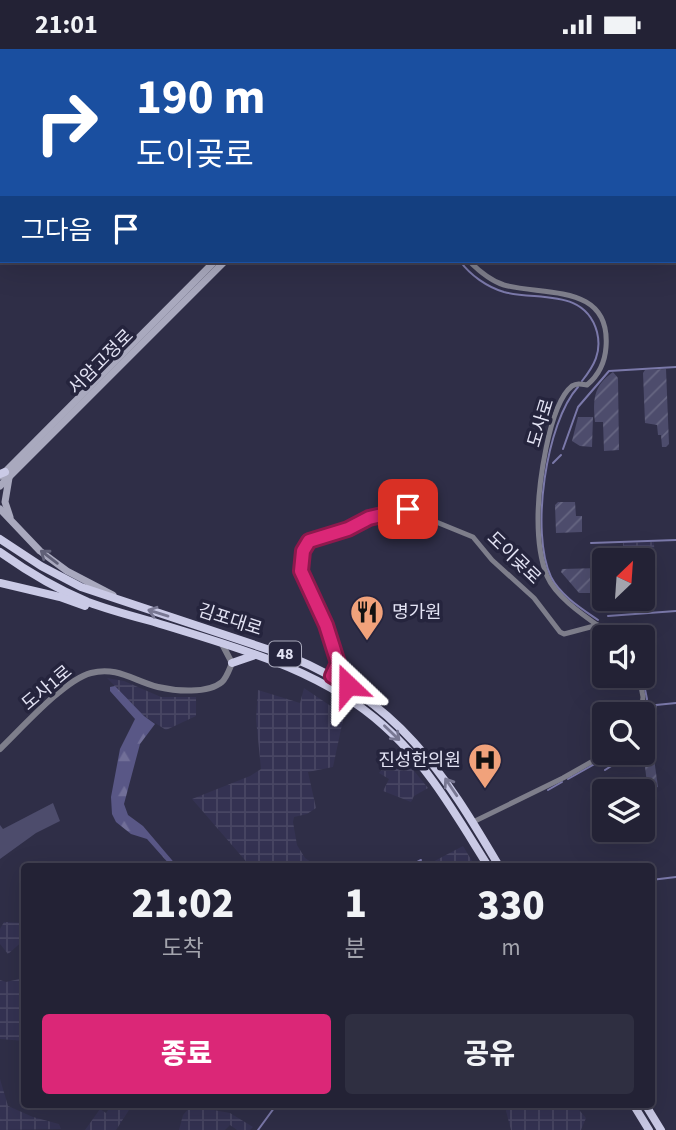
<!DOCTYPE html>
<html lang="ko">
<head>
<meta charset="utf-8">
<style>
  body { margin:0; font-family:"Source Sans 3","Noto Sans KR",sans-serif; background:#2f2f41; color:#f1f3f6; height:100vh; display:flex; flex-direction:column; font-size:26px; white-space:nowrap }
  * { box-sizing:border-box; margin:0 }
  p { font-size:23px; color:#a3a4ad }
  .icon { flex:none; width:38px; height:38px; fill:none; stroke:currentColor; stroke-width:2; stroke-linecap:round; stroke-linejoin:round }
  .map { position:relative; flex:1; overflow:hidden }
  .panel { position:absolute; left:21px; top:814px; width:634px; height:245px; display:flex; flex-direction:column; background:#232235; border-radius:7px; box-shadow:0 7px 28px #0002,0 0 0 2px #403f50 }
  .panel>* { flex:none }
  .hud { position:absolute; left:0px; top:0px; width:677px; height:214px; box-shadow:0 7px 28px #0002,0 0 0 2px #403f50; background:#1a4fa0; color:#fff; overflow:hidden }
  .needle { width:46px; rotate:25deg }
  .tools { position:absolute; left:592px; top:499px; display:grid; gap:14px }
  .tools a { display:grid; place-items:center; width:63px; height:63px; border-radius:7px; background:#232235; box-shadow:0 7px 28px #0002,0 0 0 2px #403f50; font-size:35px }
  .pin { position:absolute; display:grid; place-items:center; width:60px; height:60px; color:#fff; margin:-30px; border-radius:14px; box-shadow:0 4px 10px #0006 }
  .me { position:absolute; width:77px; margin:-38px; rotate:337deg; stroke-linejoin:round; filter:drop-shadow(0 0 5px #0008) }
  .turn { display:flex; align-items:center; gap:24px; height:147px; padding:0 21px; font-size:32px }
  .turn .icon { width:91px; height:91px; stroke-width:2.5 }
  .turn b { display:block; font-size:49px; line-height:60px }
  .then { display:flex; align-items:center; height:66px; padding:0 21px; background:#0003; gap:14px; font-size:26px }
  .eta { display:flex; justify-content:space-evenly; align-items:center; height:119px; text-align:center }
  .eta b { font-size:42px; font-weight:800; line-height:49px }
  .action { display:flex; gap:14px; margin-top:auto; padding:14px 21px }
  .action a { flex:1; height:80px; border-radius:7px; background:#db2777; color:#fff; font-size:28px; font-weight:800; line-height:80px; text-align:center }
  .action a+a { background:#2f2f41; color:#f1f3f6 }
  .status { display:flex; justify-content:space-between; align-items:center; height:49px; padding:0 35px; background:#232235; direction:ltr }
  .status svg { height:19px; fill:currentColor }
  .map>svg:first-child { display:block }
</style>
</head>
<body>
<div class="status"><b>21:01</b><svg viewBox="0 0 49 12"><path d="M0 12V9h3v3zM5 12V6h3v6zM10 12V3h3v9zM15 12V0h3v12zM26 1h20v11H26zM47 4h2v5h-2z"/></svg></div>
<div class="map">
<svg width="676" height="1081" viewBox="0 0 676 1081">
  <defs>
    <pattern id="industrial-grid" width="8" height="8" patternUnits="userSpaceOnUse" patternTransform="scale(1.75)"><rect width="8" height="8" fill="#343252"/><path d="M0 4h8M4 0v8" fill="none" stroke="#484663"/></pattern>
    <pattern id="forest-firs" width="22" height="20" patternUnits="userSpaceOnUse" patternTransform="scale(1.75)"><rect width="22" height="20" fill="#595786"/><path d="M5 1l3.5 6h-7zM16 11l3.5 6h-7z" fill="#716f98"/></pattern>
    <pattern id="garden-furrows" width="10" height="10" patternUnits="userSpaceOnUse" patternTransform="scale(1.75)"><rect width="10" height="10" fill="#4d4c6c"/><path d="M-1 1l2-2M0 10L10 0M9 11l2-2" fill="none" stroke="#666682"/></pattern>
  </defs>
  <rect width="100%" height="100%" fill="#2f2e47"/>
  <!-- industrial -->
  <g fill="url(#industrial-grid)">
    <path d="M 654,493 L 656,559 L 624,561 L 624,550 L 642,550 L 642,511 L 623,511 L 623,494 Z"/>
    <path d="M 107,629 L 124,632 L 161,648 L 196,648 L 196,667 L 166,681 L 144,667 Z"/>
    <path d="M 304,639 L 344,666 L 333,718 L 308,723 L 316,759 L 307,765 L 294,768 L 293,773 L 297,796 L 305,809 L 317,817 L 250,817 L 192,750 L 250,727 L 261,720 L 256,670 L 258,641 L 300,654 Z"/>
    <path d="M 397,701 L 428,739 L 414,747 L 411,753 L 383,742 L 389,730 L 379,724 Z"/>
    <path d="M 463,797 L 472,812 L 467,817 L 425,817 Z"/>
    <path d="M 4,873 L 24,874 L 24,891 L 8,905 L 0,895 L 0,880 Z"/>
    <path d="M 24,929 L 24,992 L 0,990 L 0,931 L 6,933 Z"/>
    <path d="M 0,1030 L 8,1057 L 33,1068 L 59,1075 L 61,1080 L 0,1081 Z"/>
    <path d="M 112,1055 L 122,1055 L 129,1061 L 116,1081 L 85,1081 L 100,1060 L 106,1064 Z"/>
    <path d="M 507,1055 L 574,1055 L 586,1069 L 581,1081 L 511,1081 L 506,1062 Z"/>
    <path d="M 191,1057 L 230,1064 L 253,1078 L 250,1081 L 237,1081 L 230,1076 L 225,1081 L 179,1081 L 183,1066 Z"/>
  </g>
  <!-- forest -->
  <path fill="url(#forest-firs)" d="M 115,637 L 144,667 L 155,675 L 140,695 L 124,755 L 128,766 L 143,777 L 177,817 L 171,817 L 147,790 L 131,785 L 116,773 L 112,765 L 111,748 L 120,700 L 135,670 L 110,642 L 110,638 Z"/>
  <!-- garden -->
  <g fill="url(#garden-furrows)">
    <path d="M 666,320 L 669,395 L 666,398 L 662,398 L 661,386 L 658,386 L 657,376 L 645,374 L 643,324 L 645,321 Z"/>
    <path d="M 613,323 L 618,329 L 619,401 L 604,402 L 603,373 L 595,373 C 593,351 593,337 613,323 Z"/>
    <path d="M 578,368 L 593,368 L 592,398 L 580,397 L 572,392 Z"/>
    <path d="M 558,453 L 575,453 L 576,467 L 582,467 L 582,483 L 556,484 L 555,456 Z"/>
    <path d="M 600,519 L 601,544 L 579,544 L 561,523 L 562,520 Z"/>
    <path d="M 651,688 L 658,738 L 648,741 L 643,703 Z"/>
  </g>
  <!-- pitch -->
  <path fill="#4d4c6c" d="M 53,754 L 60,772 L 36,784 L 0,810 L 0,776 L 3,780 Z"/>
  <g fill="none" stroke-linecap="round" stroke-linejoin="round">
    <!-- stream -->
    <g stroke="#7b79aa" stroke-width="2">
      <path d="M 369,2 L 370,0"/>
      <path d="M 460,212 C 470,226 487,238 504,243 C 538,252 585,239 597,283 C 602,303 594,317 582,332"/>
      <path d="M 578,338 C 546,373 530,484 551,528 C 560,546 582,560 598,571"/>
      <path d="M 563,400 L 578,358 L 609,322 L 676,318"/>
      <path d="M 553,414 L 561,406"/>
      <path d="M 591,494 L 676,491"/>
      <path d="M 608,567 L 676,562"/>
      <path d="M 609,580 L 619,588"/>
      <path d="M 642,626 L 647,650 L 642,673"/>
      <path d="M 642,693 L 653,677 L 656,656 L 676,654"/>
      <path d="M 605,721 L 632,704"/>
      <path d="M 568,730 L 614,704"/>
      <path d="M 548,741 L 562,733"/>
      <path d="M 410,817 L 421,811"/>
      <path d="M 651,831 L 676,828"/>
      <path d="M 258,1081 L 277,1055"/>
    </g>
    <!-- minor -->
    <g stroke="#7e7e8b" stroke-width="5">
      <path d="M 0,71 L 2,73"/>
      <path d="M 0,181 L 2,180"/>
      <path d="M 469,212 C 479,222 491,232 504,236 C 544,247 611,234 606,298 C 605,313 599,326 587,336 C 581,335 577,334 572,337 C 548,356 538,440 538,470 C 538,488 540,510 547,527 C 557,551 594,573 614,588"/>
      <path d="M 639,626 L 643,648 L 641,665"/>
      <path d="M 327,636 L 338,614 L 326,576 L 301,521 C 300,511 302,500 309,492 L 348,480 L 369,469 L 411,460 L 424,468 L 473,488 L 492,511 L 534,549 L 560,583 L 564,585 L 598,576"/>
      <path d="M 473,773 L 563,729 L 607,704"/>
    </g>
    <!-- tertiary -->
    <path stroke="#7e7e8b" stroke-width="6" d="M 0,700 C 21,680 64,631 91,624 C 117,617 134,632 158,638 C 175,642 208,645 222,633 C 227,628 229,621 232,614 L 222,595"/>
    <!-- secondary -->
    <g stroke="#a9a9be" stroke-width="7">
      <path d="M 380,2 L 381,0"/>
      <path d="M 387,2 L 387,0"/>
      <path d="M 1,427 L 215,212"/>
      <path d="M 9,429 L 5,453 L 10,468"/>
      <path d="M 0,437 L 225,212"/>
      <path d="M 0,460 L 40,502 L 67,522 L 113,546"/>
    </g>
    <!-- primary -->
    <g stroke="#cacae6" stroke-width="8">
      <path d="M 0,425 L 5,423"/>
      <path d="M 0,490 L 41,517 L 81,538 L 291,608 C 398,652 443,722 499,817"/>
      <path d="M 0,503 C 28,523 57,540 88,553 C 109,561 132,567 154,573 C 234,598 320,619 384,677 C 428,716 457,768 488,817"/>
      <path d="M 0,534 L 60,548 L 85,557"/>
      <path d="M 232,614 L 255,606"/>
      <path d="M 633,1055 L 649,1081"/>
      <path d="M 645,1055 L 661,1081"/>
    </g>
  </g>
  <!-- one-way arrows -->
  <defs><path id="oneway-shaft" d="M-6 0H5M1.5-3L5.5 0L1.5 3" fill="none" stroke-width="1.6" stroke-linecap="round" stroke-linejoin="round" transform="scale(1.75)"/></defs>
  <use stroke="#606077" href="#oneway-shaft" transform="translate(49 508) rotate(-143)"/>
  <g stroke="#787792">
    <use href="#oneway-shaft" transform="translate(158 564) rotate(-163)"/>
    <use href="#oneway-shaft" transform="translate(392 684) rotate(44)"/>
    <use href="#oneway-shaft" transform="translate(451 738) rotate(-124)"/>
  </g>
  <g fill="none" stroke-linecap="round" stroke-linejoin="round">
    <!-- route casing -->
    <g stroke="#8e194d" stroke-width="18">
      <path id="route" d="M 348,636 L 332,627 L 338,614 L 326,576 L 301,522 L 303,502 L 309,492 L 348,480 L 369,469 L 408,460"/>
    </g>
    <!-- route -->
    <use href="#route" stroke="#db2777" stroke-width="12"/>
  </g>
  <!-- icons -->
  <defs>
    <g id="restaurant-pin" transform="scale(1.75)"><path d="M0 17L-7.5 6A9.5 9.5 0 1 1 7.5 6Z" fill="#f1a27b" stroke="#25243d"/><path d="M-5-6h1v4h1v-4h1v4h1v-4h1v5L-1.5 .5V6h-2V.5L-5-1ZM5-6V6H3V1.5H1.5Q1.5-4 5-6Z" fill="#111"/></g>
    <g id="hospital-pin" transform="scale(1.75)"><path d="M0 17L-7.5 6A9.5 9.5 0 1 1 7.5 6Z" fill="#f1a27b" stroke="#25243d"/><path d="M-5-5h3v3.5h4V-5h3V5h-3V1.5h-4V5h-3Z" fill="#111"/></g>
  </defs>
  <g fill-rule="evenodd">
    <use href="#restaurant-pin" x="367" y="563"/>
    <use href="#hospital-pin" x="485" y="711"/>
  </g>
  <g text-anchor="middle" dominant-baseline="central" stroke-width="7" stroke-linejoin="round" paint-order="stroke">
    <!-- shield labels -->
    <rect fill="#25243d" stroke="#aaaabd" stroke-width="2" x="269" y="592.5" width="32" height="25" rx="5"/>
    <g font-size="16" font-weight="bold" fill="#e3e3f4">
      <text x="285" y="605">48</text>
    </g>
    <!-- street labels -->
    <g font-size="18" fill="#e3e3f4" stroke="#25243d">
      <text transform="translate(101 313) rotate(-45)">서암고정로</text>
      <text transform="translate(541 374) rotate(-73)">도사로</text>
      <text transform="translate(514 509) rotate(44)">도이곶로</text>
      <text transform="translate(230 571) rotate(18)">김포대로</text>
      <text transform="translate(47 639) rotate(-40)">도사1로</text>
    </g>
    <!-- poi labels -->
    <g font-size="18" fill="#e3e3f4" stroke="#25243d" text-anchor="start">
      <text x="392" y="563">명가원</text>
      <text x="461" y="711" text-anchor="end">진성한의원</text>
    </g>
  </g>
</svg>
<div class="tools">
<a><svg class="needle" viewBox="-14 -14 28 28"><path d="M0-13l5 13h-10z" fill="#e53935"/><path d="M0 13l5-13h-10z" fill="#a3a4ad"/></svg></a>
<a><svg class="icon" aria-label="sound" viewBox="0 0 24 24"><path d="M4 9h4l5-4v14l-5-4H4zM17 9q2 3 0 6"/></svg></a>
<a><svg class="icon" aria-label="search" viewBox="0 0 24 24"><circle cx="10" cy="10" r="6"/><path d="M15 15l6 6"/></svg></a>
<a><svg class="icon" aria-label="layers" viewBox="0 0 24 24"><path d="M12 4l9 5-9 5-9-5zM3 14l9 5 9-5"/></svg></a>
</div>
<div class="pin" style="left:408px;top:460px;background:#d93025"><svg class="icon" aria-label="arrive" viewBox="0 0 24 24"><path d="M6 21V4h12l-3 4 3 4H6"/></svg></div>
<svg class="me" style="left:348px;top:636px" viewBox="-20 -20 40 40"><path d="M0-17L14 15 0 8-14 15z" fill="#db2777" stroke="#fff" stroke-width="4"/></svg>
<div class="hud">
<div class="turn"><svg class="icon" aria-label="right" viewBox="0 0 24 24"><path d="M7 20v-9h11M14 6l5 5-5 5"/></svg><div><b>190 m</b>도이곶로</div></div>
<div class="then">그다음<svg class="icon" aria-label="arrive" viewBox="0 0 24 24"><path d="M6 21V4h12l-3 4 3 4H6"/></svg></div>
</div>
<section class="panel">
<div class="eta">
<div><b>21:02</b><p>도착</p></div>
<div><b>1</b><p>분</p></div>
<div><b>330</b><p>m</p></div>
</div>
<div class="action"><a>종료</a><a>공유</a></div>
</section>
</div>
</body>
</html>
